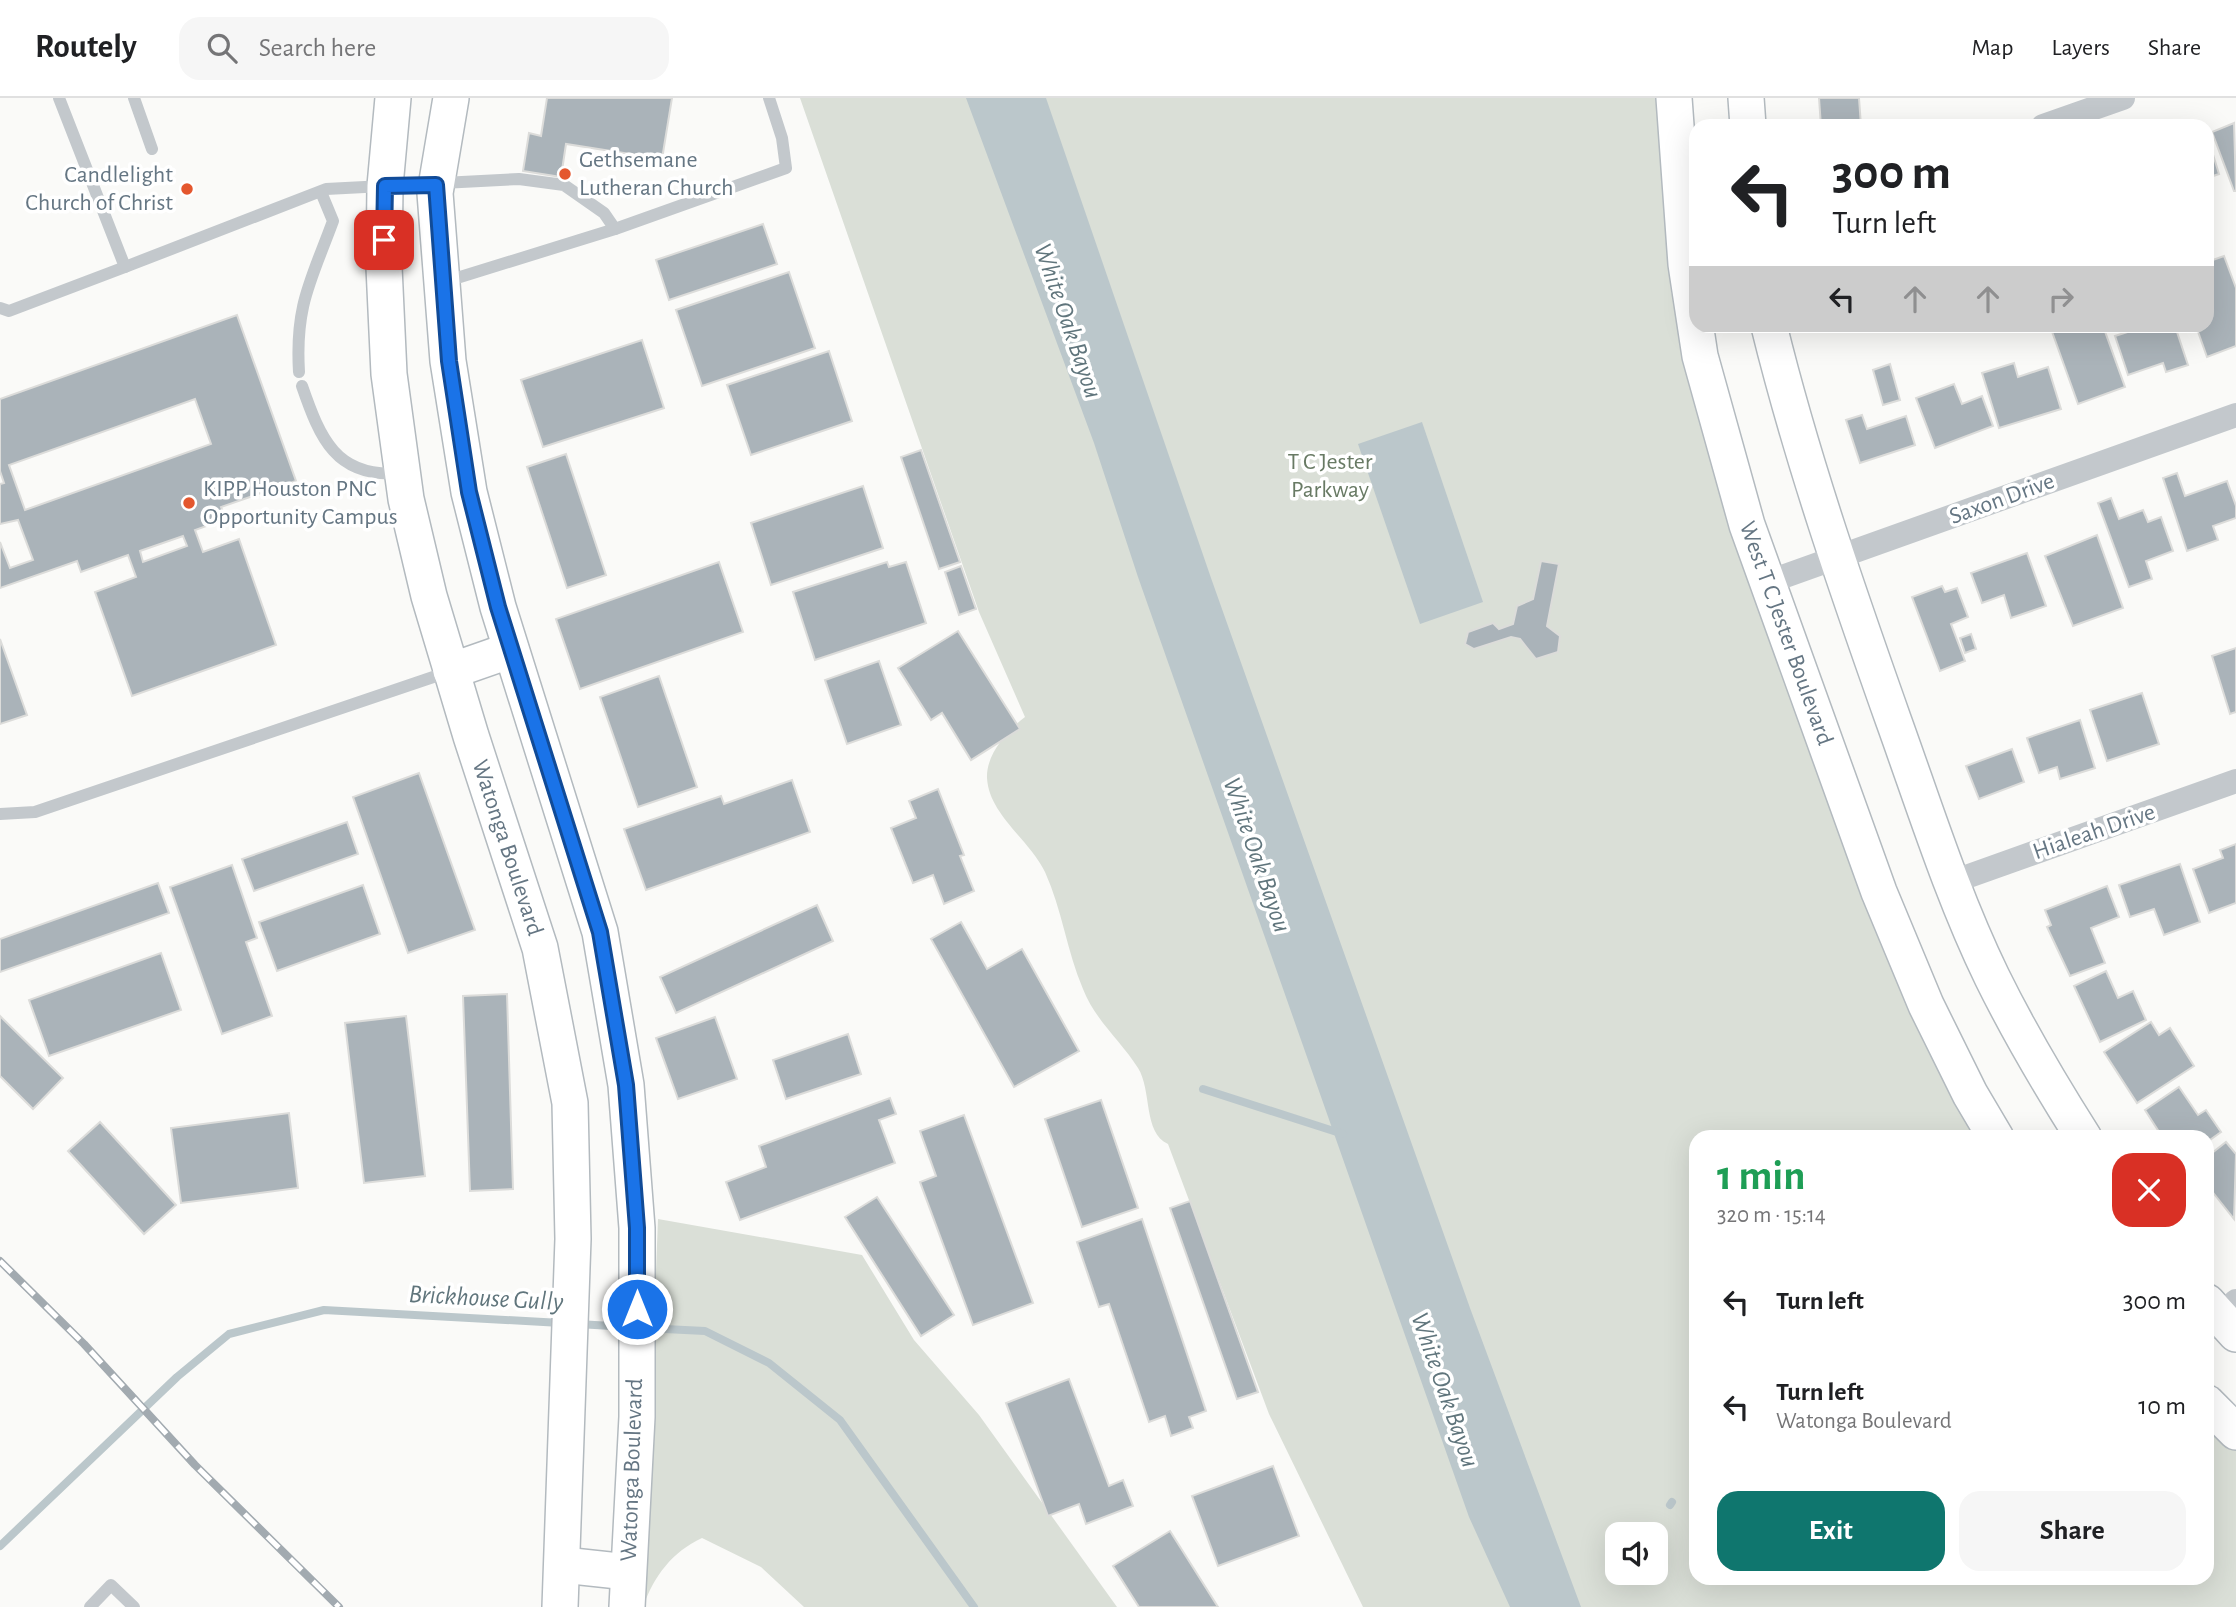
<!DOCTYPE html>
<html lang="en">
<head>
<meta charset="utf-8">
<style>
  body { margin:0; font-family:"Alegreya Sans",sans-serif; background:#f6f6f6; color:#202124; height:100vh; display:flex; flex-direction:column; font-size:26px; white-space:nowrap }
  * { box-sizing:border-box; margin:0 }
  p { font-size:23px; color:#757577 }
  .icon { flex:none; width:38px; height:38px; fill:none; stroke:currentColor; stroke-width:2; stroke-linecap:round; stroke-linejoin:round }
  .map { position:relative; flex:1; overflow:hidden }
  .details { position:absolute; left:1689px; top:1032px; width:525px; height:455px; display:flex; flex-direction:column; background:#fff; border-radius:21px; box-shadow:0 7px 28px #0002 }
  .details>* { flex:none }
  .guide { position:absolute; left:1689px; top:21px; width:525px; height:214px; border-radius:21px; box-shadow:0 7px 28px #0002; background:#fff; color:#202124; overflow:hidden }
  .tools { position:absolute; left:1605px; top:1424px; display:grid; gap:14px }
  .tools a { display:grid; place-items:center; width:63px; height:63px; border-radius:14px; background:#fff; box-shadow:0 7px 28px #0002; font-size:35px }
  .pin { position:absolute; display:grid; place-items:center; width:60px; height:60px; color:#fff; margin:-30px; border-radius:14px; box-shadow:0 4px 10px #0006 }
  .me { position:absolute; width:77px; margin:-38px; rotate:0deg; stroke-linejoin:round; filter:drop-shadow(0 0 5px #0008) }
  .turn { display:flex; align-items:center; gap:24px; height:147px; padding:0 28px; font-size:32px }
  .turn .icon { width:91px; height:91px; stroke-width:2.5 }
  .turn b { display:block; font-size:49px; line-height:60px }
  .lanes { display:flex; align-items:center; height:66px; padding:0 28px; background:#0003; justify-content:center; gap:35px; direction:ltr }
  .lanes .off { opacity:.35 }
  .round { display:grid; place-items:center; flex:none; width:74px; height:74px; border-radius:21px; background:#f6f6f6 }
  .summary { display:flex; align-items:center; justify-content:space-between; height:119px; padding:0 28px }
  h1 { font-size:42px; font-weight:700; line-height:52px; color:#1e9e55 }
  .action { display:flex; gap:14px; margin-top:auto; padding:14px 28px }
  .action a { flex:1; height:80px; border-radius:21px; background:#0f766e; color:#fff; font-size:28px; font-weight:700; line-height:80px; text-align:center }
  .action a+a { background:#f6f6f6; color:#202124 }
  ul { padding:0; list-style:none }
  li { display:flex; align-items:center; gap:21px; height:105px; padding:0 28px }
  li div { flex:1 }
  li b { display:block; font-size:26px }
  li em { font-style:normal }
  header { display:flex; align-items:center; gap:42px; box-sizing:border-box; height:98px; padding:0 35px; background:#fff; border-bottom:2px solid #e0e0e0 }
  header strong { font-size:33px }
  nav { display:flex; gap:38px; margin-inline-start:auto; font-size:24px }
  .search { width:490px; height:63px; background:#f6f6f6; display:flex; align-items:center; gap:18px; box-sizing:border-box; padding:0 24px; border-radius:21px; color:#757577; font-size:26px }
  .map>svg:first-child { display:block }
</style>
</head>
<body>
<header>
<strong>Routely</strong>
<div class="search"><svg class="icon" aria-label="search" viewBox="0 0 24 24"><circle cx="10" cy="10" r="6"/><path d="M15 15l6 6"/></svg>Search here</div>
<nav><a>Map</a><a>Layers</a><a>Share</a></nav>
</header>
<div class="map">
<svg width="2236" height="1509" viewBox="0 0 2236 1509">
  <rect width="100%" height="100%" fill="#fafaf8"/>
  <!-- green -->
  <g fill="#dadfd7" fill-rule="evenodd">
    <path d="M 800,0 L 1662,0 L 1671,193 L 1741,458 L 1985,1039 L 1696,1040 L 1696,1480 L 2207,1480 L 2207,1319 L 2236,1346 L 2236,1509 L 1363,1509 L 1269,1316 L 1168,1046 C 1143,1035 1152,992 1138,970 C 1121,943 1095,922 1083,891 C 1067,854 1062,811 1045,774 C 1030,742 989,717 987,680 C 986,656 1008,632 1025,619 L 979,514 ZM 1617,1437 L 1656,1437 L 1656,1475 L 1617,1475 Z"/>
    <path d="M 658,1121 L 862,1157 L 914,1242 L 979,1317 L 1117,1509 L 804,1509 L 761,1469 L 702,1440 C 672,1454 654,1478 643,1509 Z"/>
  </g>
  <!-- water -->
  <g fill="#bbc7cb">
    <path d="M 966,0 L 1046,0 L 1211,480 L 1470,1210 L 1581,1509 L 1510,1509 L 1469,1419 L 1138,479 L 1094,345 Z"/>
    <path d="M 1422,324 L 1483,504 L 1420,526 L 1358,346 Z"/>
  </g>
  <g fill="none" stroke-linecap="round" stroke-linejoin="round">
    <!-- stream -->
    <g stroke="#bbc7cb" stroke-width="8">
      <path d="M 1203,991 L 1343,1036"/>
      <path d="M 578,1226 L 628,1229"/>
      <path d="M 644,1230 L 705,1233 L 769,1265 L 840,1322 L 974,1509"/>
      <path d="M 1670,1407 L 1672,1404"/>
      <path d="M 0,1448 L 177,1279 L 229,1236 L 324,1212 L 561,1225"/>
    </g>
  </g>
  <!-- building -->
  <g fill="#aab3b9" stroke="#dcdcda" stroke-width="2" fill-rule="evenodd">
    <path d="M 547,0 L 672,0 L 662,61 L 566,46 L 561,79 L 523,73 L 529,35 L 541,38 Z"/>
    <path d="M 1819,0 L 1859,0 L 1861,28 L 1821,28 Z"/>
    <path d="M 2234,25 L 2236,93 L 2234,93 L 2212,34 Z"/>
    <path d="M 2207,37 L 2219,76 L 2207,80 Z"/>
    <path d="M 763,126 L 777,166 L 669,202 L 656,162 Z"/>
    <path d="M 2224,158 L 2236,190 L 2236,248 L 2207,259 L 2196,228 L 2207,228 L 2207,164 Z"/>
    <path d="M 789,174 L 815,250 L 702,288 L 676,212 Z"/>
    <path d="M 237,217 L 296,383 L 221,409 L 226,421 L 195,432 L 203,454 L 239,441 L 276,547 L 132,598 L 95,494 L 136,479 L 128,457 L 81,474 L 77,463 L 0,490 L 0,444 L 10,470 L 33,462 L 18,422 L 0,426 L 0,386 L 4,385 L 0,373 L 0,301 ZM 195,301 L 211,346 L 25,412 L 9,367 ZM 183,438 L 187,448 L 143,464 L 140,453 Z"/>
    <path d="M 2050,228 L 2103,228 L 2125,289 L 2078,306 Z"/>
    <path d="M 2146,228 L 2175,228 L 2188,267 L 2166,274 L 2163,265 L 2128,277 L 2115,238 Z"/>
    <path d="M 642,242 L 664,310 L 543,349 L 521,282 Z"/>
    <path d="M 829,253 L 852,323 L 751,357 L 727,287 Z"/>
    <path d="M 2014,265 L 2018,279 L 2048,269 L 2061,311 L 1999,330 L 1982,275 Z"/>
    <path d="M 1890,266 L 1900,302 L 1883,307 L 1873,272 Z"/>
    <path d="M 1954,286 L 1962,306 L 1982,298 L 1993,328 L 1935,350 L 1916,300 Z"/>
    <path d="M 1862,317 L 1867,331 L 1906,318 L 1915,347 L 1860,365 L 1846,322 Z"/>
    <path d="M 921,352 L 960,464 L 939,471 L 901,359 Z"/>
    <path d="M 566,356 L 606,477 L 567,490 L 527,369 Z"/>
    <path d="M 2177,375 L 2185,398 L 2227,383 L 2236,408 L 2236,420 L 2213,428 L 2218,442 L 2187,453 L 2163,380 Z"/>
    <path d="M 863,388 L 883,450 L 771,487 L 751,425 Z"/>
    <path d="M 2111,400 L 2119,421 L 2143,412 L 2148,424 L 2161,419 L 2173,453 L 2146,463 L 2152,481 L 2129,489 L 2098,405 Z"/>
    <path d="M 2097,437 L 2123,510 L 2073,528 L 2045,458 Z"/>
    <path d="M 2027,455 L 2046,508 L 2011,520 L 2004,497 L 1982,505 L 1971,475 Z"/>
    <path d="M 1541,463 L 1559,466 L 1547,528 L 1560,538 L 1558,554 L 1536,561 L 1520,541 L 1511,539 L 1474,551 L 1465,546 L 1468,534 L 1493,525 L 1499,531 L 1513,526 L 1517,508 L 1533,501 Z"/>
    <path d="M 719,464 L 743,534 L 580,591 L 556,521 Z"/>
    <path d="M 887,464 L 889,469 L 906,464 L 926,525 L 815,562 L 793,494 Z"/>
    <path d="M 961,468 L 976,511 L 959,517 L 945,474 Z"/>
    <path d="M 1942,488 L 1945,494 L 1957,490 L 1968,519 L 1951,526 L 1965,563 L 1940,573 L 1912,499 Z"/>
    <path d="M 958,533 L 1020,631 L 971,662 L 942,615 L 931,622 L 898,570 Z"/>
    <path d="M 1971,536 L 1976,551 L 1965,555 L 1960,540 Z"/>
    <path d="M 0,541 L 27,617 L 0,626 Z"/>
    <path d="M 2236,550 L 2236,614 L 2230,616 L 2212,558 Z"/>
    <path d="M 879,563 L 901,627 L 847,646 L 825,582 Z"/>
    <path d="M 659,578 L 697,689 L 638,709 L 600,599 Z"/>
    <path d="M 2142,595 L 2159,646 L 2107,663 L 2090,612 Z"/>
    <path d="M 2080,622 L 2095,670 L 2060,681 L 2057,669 L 2039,675 L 2027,640 Z"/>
    <path d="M 2012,651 L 2024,684 L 1979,701 L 1966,668 Z"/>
    <path d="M 419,675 L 475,832 L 408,855 L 353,699 Z"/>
    <path d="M 792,682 L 810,734 L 646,792 L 624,731 L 721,698 L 724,706 Z"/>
    <path d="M 938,691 L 964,757 L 960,758 L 974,793 L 944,806 L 933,777 L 913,785 L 891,730 L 916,720 L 909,703 Z"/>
    <path d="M 347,724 L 358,756 L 254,793 L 242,761 Z"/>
    <path d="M 2236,746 L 2236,805 L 2209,815 L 2193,771 L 2223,760 L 2220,752 Z"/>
    <path d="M 2180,766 L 2200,824 L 2164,837 L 2154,811 L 2130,819 L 2119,787 Z"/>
    <path d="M 232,767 L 257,840 L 246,844 L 272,918 L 222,936 L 170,789 Z"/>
    <path d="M 158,785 L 169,815 L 0,874 L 0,841 Z"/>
    <path d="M 363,787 L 380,836 L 277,873 L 259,824 Z"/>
    <path d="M 2107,788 L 2119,819 L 2091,830 L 2105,865 L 2070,878 L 2047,829 L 2051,827 L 2045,812 Z"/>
    <path d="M 817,807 L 833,843 L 676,915 L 660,879 Z"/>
    <path d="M 961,824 L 987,871 L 1022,851 L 1079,953 L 1014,989 L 931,841 Z"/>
    <path d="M 161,855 L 181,912 L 49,958 L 29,902 Z"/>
    <path d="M 2106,873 L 2118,900 L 2133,893 L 2146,922 L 2100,944 L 2074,888 Z"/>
    <path d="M 507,896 L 513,1091 L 470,1093 L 463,898 Z"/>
    <path d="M 0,918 L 63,980 L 33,1011 L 0,978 Z"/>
    <path d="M 406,918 L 425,1078 L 364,1085 L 345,925 Z"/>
    <path d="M 715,919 L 737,981 L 678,1001 L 656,940 Z"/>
    <path d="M 2151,924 L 2159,937 L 2170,930 L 2194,968 L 2137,1005 L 2104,954 Z"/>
    <path d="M 848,936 L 861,976 L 786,1001 L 773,962 Z"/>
    <path d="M 2179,989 L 2198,1017 L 2206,1012 L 2221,1034 L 2207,1044 L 2207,1040 L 2163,1040 L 2145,1012 Z"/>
    <path d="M 890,1000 L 896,1016 L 879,1022 L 895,1065 L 740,1122 L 726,1084 L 766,1069 L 759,1048 Z"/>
    <path d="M 1101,1002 L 1138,1110 L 1082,1129 L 1045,1021 Z"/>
    <path d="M 289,1015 L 298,1090 L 181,1105 L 171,1030 Z"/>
    <path d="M 964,1017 L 1033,1205 L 973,1227 L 920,1084 L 936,1078 L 920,1033 Z"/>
    <path d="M 100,1024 L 176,1107 L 144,1136 L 68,1053 Z"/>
    <path d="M 2226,1044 L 2236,1056 L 2234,1121 L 2207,1087 L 2207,1059 Z"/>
    <path d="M 877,1099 L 954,1217 L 921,1238 L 845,1119 Z"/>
    <path d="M 1190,1103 L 1258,1294 L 1237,1301 L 1170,1110 Z"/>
    <path d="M 1142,1121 L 1206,1313 L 1189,1319 L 1193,1330 L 1171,1338 L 1165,1318 L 1149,1324 L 1109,1206 L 1099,1209 L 1077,1144 Z"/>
    <path d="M 1069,1281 L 1109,1388 L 1123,1382 L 1133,1408 L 1086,1426 L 1079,1406 L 1048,1418 L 1006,1305 Z"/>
    <path d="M 1273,1368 L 1299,1438 L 1218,1468 L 1192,1398 Z"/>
    <path d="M 1170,1433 L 1218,1509 L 1139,1509 L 1113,1468 Z"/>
  </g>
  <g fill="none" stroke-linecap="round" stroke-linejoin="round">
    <!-- secondary casing -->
    <g stroke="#b3babf" stroke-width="38">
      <g id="secondary">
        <path id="s1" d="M 393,0 L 385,88 L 384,169 L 389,276 L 406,401 L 429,498 L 471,638 L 540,850 L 570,1005 L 573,1141 L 560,1509"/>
        <path d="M 451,0 L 435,95 L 448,263 L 469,394 L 498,509 L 600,834 L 626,987 L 637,1130 L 637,1319 L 627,1509"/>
        <path id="s2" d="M 1674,0 L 1686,166 L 1700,258 L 1747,427 L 1879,794 L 1926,907 L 1970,996 L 1996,1040"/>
        <path d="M 1746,0 L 1748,28"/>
        <path d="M 1769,228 C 1802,362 1847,491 1893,621 C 1924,707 1952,797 1992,879 C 2019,934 2051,988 2084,1040"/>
        <path d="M 451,573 L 511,552"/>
        <path d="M 2207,1204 L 2236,1236"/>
        <path d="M 2207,1305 L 2236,1334"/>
        <path d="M 563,1467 L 628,1474"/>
      </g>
    </g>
    <!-- lane -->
    <g stroke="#c3c8cc" stroke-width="12">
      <path d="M 134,0 L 152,51"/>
      <path d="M 125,169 L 326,91 L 519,81 L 564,87 L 604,115 L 615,131 L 786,70 L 782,40 L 769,0"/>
      <path d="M 444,184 L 615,131"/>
      <path d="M 0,210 L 9,213 L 125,169 L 59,0"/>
      <path d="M 299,274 C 295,207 311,183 333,123 L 321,94"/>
      <path d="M 302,288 C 320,340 336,380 399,375"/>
      <path d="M 0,716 L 35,714 L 448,574"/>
      <path d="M 90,1509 L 111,1487 L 134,1509"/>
    </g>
    <!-- street -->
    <g stroke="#c3c8cc" stroke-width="24">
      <path d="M 2043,28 L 2123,0"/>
      <path d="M 1768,484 L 2236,317"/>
      <path d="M 1952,784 L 2236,683"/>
      <path d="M 2207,1231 L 2236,1203"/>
    </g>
    <!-- secondary -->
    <use href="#secondary" stroke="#fff" stroke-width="35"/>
    <!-- rail casing -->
    <g stroke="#a2aab0" stroke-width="8">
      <path id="rail" d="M 0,1163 L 84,1246 L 195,1367 L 339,1509"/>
    </g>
    <!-- rail -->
    <use href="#rail" stroke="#fff" stroke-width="5" stroke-dasharray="16" stroke-linecap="butt"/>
  </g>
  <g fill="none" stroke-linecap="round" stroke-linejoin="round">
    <!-- route casing -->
    <g stroke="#114b97" stroke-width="18">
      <path id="route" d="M 384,142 L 385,88 L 436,87 L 449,263 L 469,394 L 498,509 L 600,834 L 626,987 L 637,1130 L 637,1211"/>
    </g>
    <!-- route -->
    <use href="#route" stroke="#1a73e8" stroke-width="12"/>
  </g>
  <!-- markers -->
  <g fill="#e4572e" stroke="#fff" stroke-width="2.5">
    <circle cx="565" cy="76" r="7"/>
    <circle cx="187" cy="91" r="7"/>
    <circle cx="189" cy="405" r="7"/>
  </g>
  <g text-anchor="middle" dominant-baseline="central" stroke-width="7" stroke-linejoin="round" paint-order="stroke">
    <!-- poi labels -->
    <g font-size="24" fill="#657683" stroke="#fff" text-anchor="start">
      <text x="579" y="62">Gethsemane<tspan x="579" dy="28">Lutheran Church</tspan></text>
      <text x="173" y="77" text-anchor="end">Candlelight<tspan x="173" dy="28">Church of Christ</tspan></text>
      <text x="203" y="391">KIPP Houston PNC<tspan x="203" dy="28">Opportunity Campus</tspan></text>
    </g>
    <!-- park labels -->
    <g font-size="24" fill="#687a64" stroke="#fff">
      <text x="1330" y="364">T C Jester<tspan x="1330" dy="28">Parkway</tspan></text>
    </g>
    <!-- street labels -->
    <g font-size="24" fill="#657683" stroke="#fff">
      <text transform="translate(2002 401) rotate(-20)">Saxon Drive</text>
      <text stroke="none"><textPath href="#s2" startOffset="550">West T C Jester Boulevard</textPath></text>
      <text transform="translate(2094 734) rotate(-19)">Hialeah Drive</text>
      <text stroke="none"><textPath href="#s1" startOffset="766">Watonga Boulevard</textPath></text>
      <text transform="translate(632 1372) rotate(-88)">Watonga Boulevard</text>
    </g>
    <!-- water labels -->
    <g font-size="26" font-style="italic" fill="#60757c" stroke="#fff">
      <text transform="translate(1068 223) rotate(71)">White Oak Bayou</text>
      <text transform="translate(1257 757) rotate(71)">White Oak Bayou</text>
      <text transform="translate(486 1200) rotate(3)">Brickhouse Gully</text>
      <text transform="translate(1445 1292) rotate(71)">White Oak Bayou</text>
    </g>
  </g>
</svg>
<div class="tools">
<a><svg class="icon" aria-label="sound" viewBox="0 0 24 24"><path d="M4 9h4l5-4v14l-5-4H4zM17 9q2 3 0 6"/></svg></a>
</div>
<div class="pin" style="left:384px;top:142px;background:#d93025"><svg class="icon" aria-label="arrive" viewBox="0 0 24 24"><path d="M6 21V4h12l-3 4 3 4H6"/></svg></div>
<svg class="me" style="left:637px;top:1211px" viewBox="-20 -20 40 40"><circle r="17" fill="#1a73e8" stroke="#fff" stroke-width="3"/><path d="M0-11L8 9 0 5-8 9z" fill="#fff"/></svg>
<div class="guide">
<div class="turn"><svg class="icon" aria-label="left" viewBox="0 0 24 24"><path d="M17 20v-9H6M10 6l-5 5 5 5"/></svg><div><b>300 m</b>Turn left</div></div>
<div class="lanes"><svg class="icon" aria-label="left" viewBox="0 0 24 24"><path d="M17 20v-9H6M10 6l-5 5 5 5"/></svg><svg class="icon off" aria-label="ahead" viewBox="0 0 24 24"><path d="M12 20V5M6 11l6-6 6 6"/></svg><svg class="icon off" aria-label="ahead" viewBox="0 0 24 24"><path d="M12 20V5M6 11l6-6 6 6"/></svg><svg class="icon off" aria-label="right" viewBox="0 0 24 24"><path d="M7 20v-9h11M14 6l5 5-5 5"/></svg></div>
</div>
<section class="details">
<div class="summary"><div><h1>1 min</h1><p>320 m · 15:14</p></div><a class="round" style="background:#d93025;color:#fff"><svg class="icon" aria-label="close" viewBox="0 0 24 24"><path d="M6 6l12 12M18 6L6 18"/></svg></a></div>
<ul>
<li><svg class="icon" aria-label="left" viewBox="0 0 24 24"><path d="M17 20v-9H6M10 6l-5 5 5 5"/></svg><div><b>Turn left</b></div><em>300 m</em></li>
<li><svg class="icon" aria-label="left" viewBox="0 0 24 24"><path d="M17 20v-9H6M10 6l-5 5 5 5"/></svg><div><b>Turn left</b><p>Watonga Boulevard</p></div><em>10 m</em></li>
</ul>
<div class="action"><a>Exit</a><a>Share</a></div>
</section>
</div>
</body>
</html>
